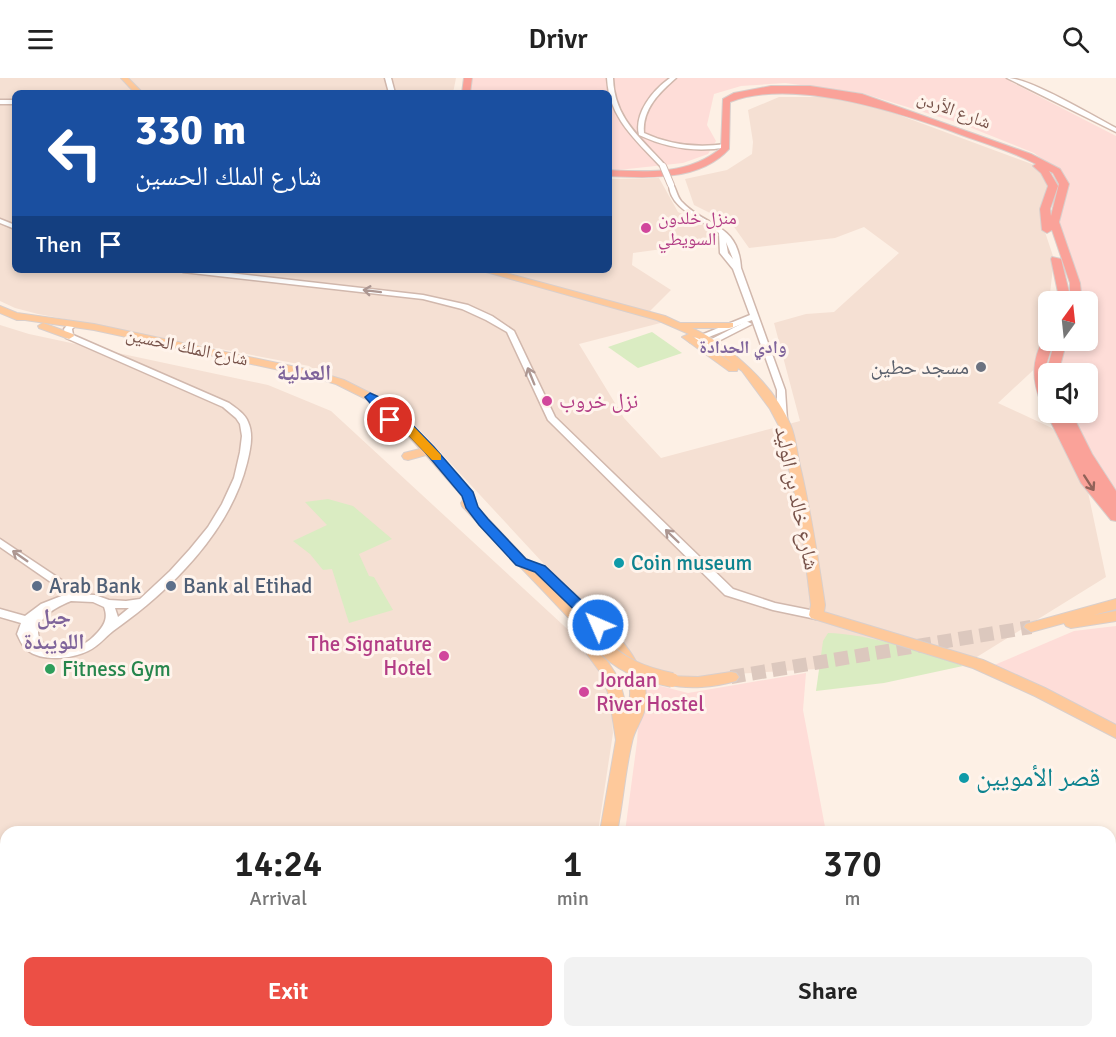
<!DOCTYPE html>
<html lang="en">
<head>
<meta charset="utf-8">
<style>
  body { margin:0; font-family:Signika,"Noto Naskh Arabic",sans-serif; background:#f2f2f2; color:#222; height:100vh; display:flex; flex-direction:column; font-size:22px; white-space:nowrap }
  * { box-sizing:border-box; margin:0 }
  p { font-size:20px; color:#767676 }
  .icon { flex:none; width:33px; height:33px; fill:none; stroke:currentColor; stroke-width:2; stroke-linecap:round; stroke-linejoin:round }
  .map { position:relative; flex:1; overflow:hidden }
  .panel { position:absolute; left:0px; top:748px; width:1116px; height:212px; display:flex; flex-direction:column; background:#fff; border-radius:18px 18px 0 0; box-shadow:0 3px 9px #0003 }
  .panel>* { flex:none }
  .guide { position:absolute; left:12px; top:12px; width:600px; height:183px; border-radius:9px; box-shadow:0 3px 9px #0003; background:#1a4fa0; color:#fff; overflow:hidden }
  .needle { width:39px; rotate:15deg }
  .buttons { position:absolute; left:1038px; top:213px; display:grid; gap:12px }
  .buttons a { display:grid; place-items:center; width:60px; height:60px; border-radius:9px; background:#fff; box-shadow:0 3px 9px #0003; font-size:30px }
  .pin { position:absolute; display:grid; place-items:center; width:51px; height:51px; color:#fff; margin:-26px; border:3px solid #fff; border-radius:50%; box-shadow:0 2px 6px #0007 }
  .me { position:absolute; width:66px; margin:-33px; rotate:315deg; stroke-linejoin:round; filter:drop-shadow(0 0 4px #0008) }
  .turn { display:flex; align-items:center; gap:21px; height:126px; padding:0 24px; font-size:27px }
  .turn .icon { width:78px; height:78px; stroke-width:2.5 }
  .turn b { display:block; font-size:42px; line-height:51px }
  .then { display:flex; align-items:center; height:57px; padding:0 24px; background:#0003; gap:12px; font-size:22px }
  .eta { display:flex; justify-content:space-evenly; align-items:center; height:102px; text-align:center }
  .eta b { font-size:36px; font-weight:600; line-height:42px }
  .cta { display:flex; gap:12px; margin-top:auto; padding:12px 24px }
  .cta a { flex:1; height:69px; border-radius:9px; background:#ec4f45; color:#fff; font-size:24px; font-weight:600; line-height:69px; text-align:center }
  .cta a+a { background:#f2f2f2; color:#222 }
  header { display:flex; justify-content:space-between; align-items:center; height:78px; padding:0 24px; background:#fff; font-size:27px; font-weight:600 }
  .map>svg:first-child { display:block }
</style>
</head>
<body>
<header><svg class="icon" aria-label="menu" viewBox="0 0 24 24"><path d="M4 6h16M4 12h16M4 18h16"/></svg>Drivr<svg class="icon" aria-label="search" viewBox="0 0 24 24"><circle cx="10" cy="10" r="6"/><path d="M15 15l6 6"/></svg></header>
<div class="map">
<svg width="1116" height="959" viewBox="0 0 1116 959">
  <rect width="100%" height="100%" fill="#fdf0e5"/>
  <!-- residential -->
  <g fill="#f5e0d3">
    <path d="M 0,0 L 456,0 L 453,15 L 136,15 L 129,7 L 133,15 L 15,15 L 15,192 L 609,192 L 609,101 L 659,100 L 678,134 L 710,149 L 714,164 L 633,175 L 632,187 L 671,212 L 648,235 L 672,242 L 579,266 L 624,340 L 661,380 L 800,343 L 774,245 L 806,236 L 834,234 L 899,175 L 864,149 L 835,160 L 749,170 L 732,146 L 694,127 L 685,101 L 727,92 L 752,76 L 753,64 L 748,32 L 779,19 L 825,19 L 864,24 L 1040,89 L 1059,106 L 1043,148 L 1054,181 L 1042,284 L 998,325 L 1052,350 L 1081,381 L 1106,499 L 972,582 L 666,600 L 634,583 L 391,321 L 363,320 L 309,288 L 38,236 L 15,230 L 0,223 Z"/>
    <path d="M 0,247 L 29,256 L 268,307 L 331,333 L 575,558 L 603,597 L 611,626 L 613,655 L 598,754 L 6,754 L 6,954 L 556,954 L 555,959 L 0,959 Z"/>
  </g>
  <!-- commercial -->
  <g fill="#feddd8">
    <path d="M 464,0 L 1012,0 L 1011,4 L 1116,58 L 1116,418 L 1063,335 L 1088,334 L 1088,296 L 1050,295 L 1063,263 L 1088,262 L 1088,224 L 1077,223 L 1048,142 L 1063,110 L 1050,87 L 1034,75 L 959,45 L 862,15 L 785,5 L 741,8 L 714,16 L 707,47 L 716,63 L 708,76 L 683,85 L 609,93 L 609,15 L 462,15 Z"/>
    <path d="M 1116,548 L 1116,650 L 992,588 L 1074,553 Z"/>
    <path d="M 806,595 L 803,632 L 826,754 L 625,754 L 637,664 L 641,603 L 688,615 Z"/>
    <path d="M 589,954 L 861,954 L 861,959 L 588,959 Z"/>
  </g>
  <!-- green -->
  <g fill="#daecc2">
    <path d="M 652,254 L 682,275 L 638,290 L 608,269 Z"/>
    <path d="M 328,421 L 353,428 L 392,461 L 359,476 L 369,498 L 374,499 L 393,532 L 349,545 L 332,491 L 323,492 L 310,476 L 293,463 L 327,447 L 305,424 Z"/>
    <path d="M 828,555 C 863,555 930,575 963,588 L 884,605 L 816,613 L 823,563 Z"/>
  </g>
  <g fill="none" stroke-linecap="round" stroke-linejoin="round">
    <!-- major-tunnel -->
    <path stroke="#dcc8be" stroke-width="14" stroke-dasharray="14 7" stroke-linecap="butt" d="M 731,599 L 1031,549"/>
    <!-- minor casing -->
    <g stroke="#d1b8ad" stroke-width="3">
      <g id="minor">
        <path d="M 385,0 L 391,0 L 395,15 L 389,15 Z"/>
        <path d="M 607,0 L 613,0 C 614,40 640,59 665,87 L 665,89 L 661,89 C 635,61 609,40 607,0 Z"/>
        <path d="M 670,0 L 676,0 C 659,15 642,31 644,55 C 670,67 697,70 725,66 L 727,67 L 727,69 C 697,75 667,70 639,57 C 634,35 653,12 670,0 Z"/>
        <path d="M 1007,0 C 1030,0 1093,38 1116,50 L 1116,54 Z"/>
        <rect x="0" y="22" width="15" height="4"/>
        <path d="M 669,106 L 673,106 C 676,111 677,118 681,123 C 706,150 738,144 741,190 L 785,312 L 787,342 L 785,344 L 782,345 L 777,342 L 777,312 L 752,242 L 696,264 L 690,264 L 689,262 L 750,237 L 733,191 L 720,175 L 719,155 C 702,141 669,131 669,106 ZM 726,164 L 733,181 L 728,175 Z"/>
        <path d="M 0,141 L 15,147 L 15,151 L 0,145 Z"/>
        <path d="M 179,192 L 203,192 L 423,217 L 468,227 L 492,238 L 514,253 L 555,339 L 733,511 L 775,525 L 820,534 L 822,537 L 816,541 L 773,532 L 725,517 L 548,342 L 507,254 L 486,242 L 462,231 L 423,221 L 183,194 Z"/>
        <path d="M 70,244 L 73,244 L 77,246 L 72,251 L 73,257 L 229,325 C 236,330 245,336 248,344 C 254,357 250,372 247,385 C 230,454 170,513 113,553 C 105,559 99,568 88,573 C 72,581 42,584 27,572 C 22,568 20,562 17,556 L 21,545 L 0,539 L 0,531 L 25,538 L 41,526 L 64,517 L 55,507 L 0,469 L 0,461 L 63,503 L 74,516 L 95,517 L 109,522 L 126,523 L 140,521 L 170,493 L 190,471 L 208,449 L 222,426 L 234,400 L 240,374 L 242,358 L 240,346 L 236,340 L 223,329 L 66,260 L 64,251 ZM 71,523 L 93,524 L 104,529 C 108,539 105,546 98,554 C 60,598 0,551 71,523 ZM 115,530 L 129,530 L 118,539 Z"/>
        <path d="M 745,244 L 748,244 L 752,246 L 705,270 L 702,270 L 698,268 Z"/>
      </g>
    </g>
    <!-- major casing -->
    <g stroke="#d9cfcc" stroke-width="2">
      <g id="major">
        <path d="M 121,0 L 128,0 L 143,15 L 135,15 Z"/>
        <path d="M 479,192 L 495,192 L 665,238 L 680,245 L 733,245 L 733,249 L 729,250 L 692,250 C 730,267 775,308 791,348 C 796,360 797,375 800,388 C 811,434 818,480 825,527 L 824,534 L 983,582 L 1045,610 L 1116,647 L 1116,660 L 1035,618 L 973,590 L 811,540 L 809,537 L 811,527 L 800,439 L 779,348 L 770,331 L 742,293 L 738,290 L 737,293 L 729,293 L 682,259 L 689,256 L 657,242 ZM 692,258 L 704,263 L 733,286 Z"/>
        <path d="M 0,228 L 17,235 L 94,246 L 315,293 L 344,302 L 390,325 L 460,399 L 474,417 L 478,430 L 526,481 L 562,515 L 568,512 L 573,514 C 604,546 657,583 644,634 C 641,644 634,653 632,664 C 625,693 623,725 617,754 L 600,754 L 616,662 L 612,636 L 608,615 L 600,594 L 570,553 L 576,548 C 539,507 500,469 462,428 L 461,425 L 463,422 L 462,418 L 426,377 L 408,382 L 404,381 L 402,378 L 404,375 L 420,371 L 382,329 L 336,306 L 312,299 L 94,252 L 25,242 L 17,242 L 0,235 ZM 606,565 C 628,588 634,603 628,635 L 619,601 L 598,569 Z"/>
        <path d="M 43,245 L 73,256 L 74,258 L 69,261 L 39,250 L 38,248 Z"/>
        <path d="M 1116,521 L 1116,531 L 1094,537 L 1116,533 L 1116,543 L 1071,550 L 1066,548 L 1064,545 L 1031,554 L 1024,549 L 1026,546 Z"/>
        <path d="M 731,594 L 736,595 L 739,599 L 736,603 C 715,609 688,612 667,606 L 664,602 L 667,598 L 698,599 Z"/>
        <path d="M 562,954 L 582,954 L 581,959 L 561,959 Z"/>
      </g>
    </g>
    <!-- highway casing -->
    <g stroke="#d9cfcc" stroke-width="2">
      <g id="highway">
        <path d="M 464,0 L 472,0 L 470,15 L 462,15 Z"/>
        <path d="M 771,8 L 810,8 L 862,16 L 1031,76 L 1060,91 L 1069,106 L 1059,144 L 1080,205 L 1082,224 L 1060,224 L 1051,181 L 1052,179 L 1061,181 L 1070,218 L 1070,205 L 1052,152 L 1047,155 L 1042,152 L 1040,131 L 1048,108 L 1041,95 L 1033,88 L 1036,86 C 1009,72 979,64 951,53 C 891,32 791,0 730,24 L 729,71 C 700,103 649,100 609,98 L 609,92 C 648,94 689,97 721,70 L 723,21 L 734,15 ZM 1049,93 L 1053,95 L 1059,106 L 1051,138 L 1050,131 L 1058,108 Z"/>
        <path d="M 1048,258 L 1048,262 L 1054,262 L 1046,287 L 1048,331 L 1042,327 C 1032,303 1031,283 1044,260 Z"/>
        <path d="M 1055,262 L 1067,262 L 1058,296 L 1048,296 L 1048,299 L 1046,296 Z"/>
        <path d="M 1047,331 L 1048,334 L 1071,334 L 1092,376 L 1116,413 L 1116,443 L 1111,442 L 1081,405 L 1046,334 Z"/>
      </g>
    </g>
    <!-- minor -->
    <use href="#minor" fill="#fff" fill-rule="evenodd"/>
    <!-- major -->
    <use href="#major" fill="#fec99b" fill-rule="evenodd"/>
    <!-- highway -->
    <use href="#highway" fill="#faa299" fill-rule="evenodd"/>
    <!-- minor-bridge casing -->
    <g stroke="#d1b8ad" stroke-width="8" stroke-linecap="butt">
      <path id="minor-bridge" d="M 663,88 L 671,107"/>
    </g>
    <!-- major-bridge casing -->
    <g stroke="#d9cfcc" stroke-width="16" stroke-linecap="butt">
      <path id="major-bridge" d="M 599,564 C 619,587 643,596 672,602"/>
    </g>
    <!-- minor-bridge -->
    <use href="#minor-bridge" stroke="#fff" stroke-width="6"/>
    <!-- major-bridge -->
    <use href="#major-bridge" stroke="#fec99b" stroke-width="14"/>
  </g>
  <!-- one-way arrows -->
  <defs><path id="oneway-shaft" d="M-6 0H5M1.5-3L5.5 0L1.5 3" fill="none" stroke-width="1.6" stroke-linecap="round" stroke-linejoin="round" transform="scale(1.5)"/></defs>
  <g stroke="#ad9792">
    <use href="#oneway-shaft" transform="translate(372 213) rotate(-173)"/>
    <use href="#oneway-shaft" transform="translate(531 298) rotate(-112)"/>
    <use href="#oneway-shaft" transform="translate(672 458) rotate(-136)"/>
    <use href="#oneway-shaft" transform="translate(20 478) rotate(-145)"/>
  </g>
  <use stroke="#916259" href="#oneway-shaft" transform="translate(1089 405) rotate(57)"/>
  <!-- route -->
  <path fill="#1a73e8" stroke="#114b97" stroke-width="1.5" d="M 370,315 L 390,324 L 434,369 L 473,414 L 478,429 L 488,441 L 526,481 L 545,488 L 603,543 L 605,547 L 603,550 L 593,550 L 535,494 L 516,487 L 479,447 L 466,430 L 462,418 L 425,374 L 395,343 L 386,344 L 365,319 Z"/>
  <!-- slow -->
  <path fill="#f59e0b" d="M 388,325 L 392,326 L 441,377 L 441,382 L 432,382 L 383,331 L 383,326 Z"/>
  <!-- markers -->
  <g fill="#d1479c" stroke="#fff4ec" stroke-width="2">
    <circle cx="646" cy="150" r="6"/>
    <circle cx="547" cy="323" r="6"/>
    <circle cx="444" cy="578" r="6"/>
    <circle cx="584" cy="614" r="6"/>
  </g>
  <circle fill="#6b7280" stroke="#fff4ec" stroke-width="2" cx="981" cy="289" r="6"/>
  <g fill="#0f9aa8" stroke="#fff4ec" stroke-width="2">
    <circle cx="619" cy="485" r="6"/>
    <circle cx="964" cy="700" r="6"/>
  </g>
  <g fill="#5c6f8a" stroke="#fff4ec" stroke-width="2">
    <circle cx="37" cy="508" r="6"/>
    <circle cx="171" cy="508" r="6"/>
  </g>
  <circle fill="#2e9e5b" stroke="#fff4ec" stroke-width="2" cx="50" cy="591" r="6"/>
  <g text-anchor="middle" dominant-baseline="central" stroke-width="6" stroke-linejoin="round" paint-order="stroke">
    <!-- far-street labels -->
    <g font-size="18" fill="#775249" stroke="#fff4ec">
      <text transform="translate(954 32) rotate(20)">شارع الأردن</text>
      <text transform="translate(187 269) rotate(12)">شارع الملك الحسين</text>
    </g>
    <!-- far-hotel labels -->
    <g font-size="18" fill="#b23c85" stroke="#fff4ec" text-anchor="start">
      <text x="658" y="140">منزل خلدون<tspan x="658" dy="21">السويطي</tspan></text>
    </g>
    <!-- far-neighbourhood labels -->
    <g font-size="18" font-weight="bold" fill="#7f649b" stroke="#fff4ec">
      <text x="743" y="269">وادي الحدادة</text>
    </g>
    <!-- worship labels -->
    <g font-size="21" fill="#5b616d" stroke="#fff4ec" text-anchor="end">
      <text x="969" y="289">مسجد حطين</text>
    </g>
    <!-- hotel labels -->
    <g font-size="21" fill="#b23c85" stroke="#fff4ec" text-anchor="start">
      <text x="559" y="323">نزل خروب</text>
      <text x="432" y="566" text-anchor="end">The Signature<tspan x="432" dy="24">Hotel</tspan></text>
      <text x="596" y="602">Jordan<tspan x="596" dy="24">River Hostel</tspan></text>
    </g>
    <!-- street labels -->
    <g font-size="21" fill="#775249" stroke="#fff4ec">
      <text transform="translate(797 420) rotate(78)">شارع خالد بن الوليد</text>
    </g>
    <!-- culture labels -->
    <g font-size="21" fill="#0d838f" stroke="#fff4ec" text-anchor="start">
      <text x="631" y="485">Coin museum</text>
    </g>
    <!-- service labels -->
    <g font-size="21" fill="#4e5e75" stroke="#fff4ec" text-anchor="start">
      <text x="49" y="508">Arab Bank</text>
      <text x="183" y="508">Bank al Etihad</text>
    </g>
    <!-- leisure labels -->
    <g font-size="21" fill="#27864d" stroke="#fff4ec" text-anchor="start">
      <text x="62" y="591">Fitness Gym</text>
    </g>
    <!-- neighbourhood labels -->
    <g font-size="22" font-weight="bold" fill="#7f649b" stroke="#fff4ec">
      <text x="304" y="294">العدلية</text>
      <text x="54" y="538">جبل<tspan x="54" dy="25">اللويبدة</tspan></text>
    </g>
    <!-- near-culture labels -->
    <g font-size="26" fill="#0d838f" stroke="#fff4ec" text-anchor="start">
      <text x="976" y="700">قصر الأمويين</text>
    </g>
  </g>
</svg>
<div class="buttons">
<a><svg class="needle" viewBox="-14 -14 28 28"><path d="M0-13l5 13h-10z" fill="#e53935"/><path d="M0 13l5-13h-10z" fill="#767676"/></svg></a>
<a><svg class="icon" aria-label="sound" viewBox="0 0 24 24"><path d="M4 9h4l5-4v14l-5-4H4zM17 9q2 3 0 6"/></svg></a>
</div>
<div class="pin" style="left:390px;top:342px;background:#d93025"><svg class="icon" aria-label="arrive" viewBox="0 0 24 24"><path d="M6 21V4h12l-3 4 3 4H6"/></svg></div>
<svg class="me" style="left:598px;top:547px" viewBox="-20 -20 40 40"><circle r="17" fill="#1a73e8" stroke="#fff" stroke-width="3"/><path d="M0-11L8 9 0 5-8 9z" fill="#fff"/></svg>
<div class="guide">
<div class="turn"><svg class="icon" aria-label="left" viewBox="0 0 24 24"><path d="M17 20v-9H6M10 6l-5 5 5 5"/></svg><div><b>330 m</b>شارع الملك الحسين</div></div>
<div class="then">Then<svg class="icon" aria-label="arrive" viewBox="0 0 24 24"><path d="M6 21V4h12l-3 4 3 4H6"/></svg></div>
</div>
<section class="panel">
<div class="eta">
<div><b>14:24</b><p>Arrival</p></div>
<div><b>1</b><p>min</p></div>
<div><b>370</b><p>m</p></div>
</div>
<div class="cta"><a>Exit</a><a>Share</a></div>
</section>
</div>
</body>
</html>
